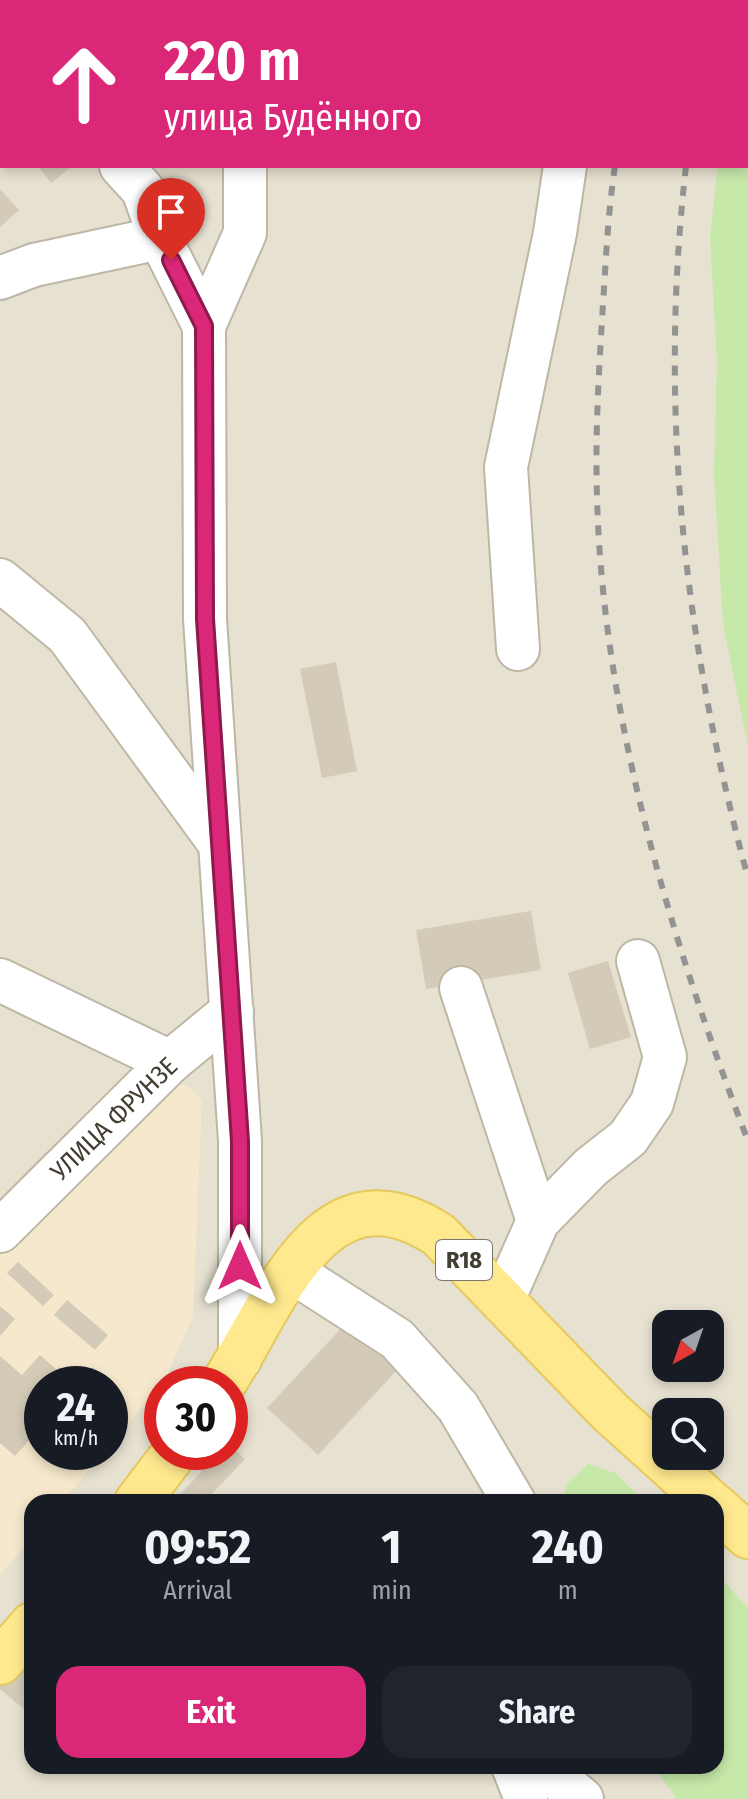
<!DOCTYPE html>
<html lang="en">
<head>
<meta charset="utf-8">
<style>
  body { margin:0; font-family:"Fira Sans Condensed",sans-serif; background:#20242c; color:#f1f3f6; height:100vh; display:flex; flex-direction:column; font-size:30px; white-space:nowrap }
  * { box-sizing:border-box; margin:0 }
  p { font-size:26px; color:#9ea1a6 }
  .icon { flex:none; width:44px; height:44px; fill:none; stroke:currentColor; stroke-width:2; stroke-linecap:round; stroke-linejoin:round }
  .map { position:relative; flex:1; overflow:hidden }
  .side { position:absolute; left:24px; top:1494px; width:700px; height:280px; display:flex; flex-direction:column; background:#171b24; border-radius:24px; box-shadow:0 4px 12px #0003 }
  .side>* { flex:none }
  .hud { position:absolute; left:0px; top:0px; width:748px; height:168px; box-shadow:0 4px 12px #0003; background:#db2777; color:#fff; overflow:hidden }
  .needle { width:52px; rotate:220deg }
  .buttons { position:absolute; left:652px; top:1310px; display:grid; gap:16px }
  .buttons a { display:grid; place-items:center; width:72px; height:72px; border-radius:16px; background:#171b24; box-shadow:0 4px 12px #0003; font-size:40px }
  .speed { position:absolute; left:24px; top:1366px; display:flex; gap:16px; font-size:40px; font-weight:700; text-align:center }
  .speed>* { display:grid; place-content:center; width:104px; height:104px; border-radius:50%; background:#171b24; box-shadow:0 4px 12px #0003; line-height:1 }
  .speed small { font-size:20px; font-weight:400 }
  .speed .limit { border:12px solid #d22; background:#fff; color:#111 }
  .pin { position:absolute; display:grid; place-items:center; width:68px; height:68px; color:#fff; margin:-82px -34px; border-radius:50% 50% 50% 0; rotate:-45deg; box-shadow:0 0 8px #0007 }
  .pin .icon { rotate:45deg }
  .me { position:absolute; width:88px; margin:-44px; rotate:0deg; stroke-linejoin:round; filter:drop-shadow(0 0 6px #0008) }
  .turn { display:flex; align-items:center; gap:28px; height:168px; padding:0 32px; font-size:36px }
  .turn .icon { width:104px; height:104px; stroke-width:2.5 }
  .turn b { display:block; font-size:56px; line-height:68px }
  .eta { display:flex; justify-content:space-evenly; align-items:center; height:136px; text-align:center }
  .eta b { font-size:48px; font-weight:700; line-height:56px }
  .action { display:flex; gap:16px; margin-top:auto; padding:16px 32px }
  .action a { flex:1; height:92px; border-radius:24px; background:#db2777; color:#fff; font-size:32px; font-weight:700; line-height:92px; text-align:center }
  .action a+a { background:#20242c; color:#f1f3f6 }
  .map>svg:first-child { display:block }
</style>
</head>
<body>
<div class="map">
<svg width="748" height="1799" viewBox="0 0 748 1799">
  <rect width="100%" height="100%" fill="#f2efe3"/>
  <!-- residential -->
  <path fill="#e6e1d0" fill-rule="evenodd" d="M 0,0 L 748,0 L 748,1799 L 0,1799 ZM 2,2 L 746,2 L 746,166 L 2,166 ZM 666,1324 L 710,1324 L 710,1368 L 666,1368 ZM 42,1384 L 110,1384 L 110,1452 L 42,1452 ZM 162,1384 L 230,1384 L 230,1452 L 162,1452 ZM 666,1412 L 710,1412 L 710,1456 L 666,1456 ZM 32,1502 L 716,1502 L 716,1766 L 32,1766 Z"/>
  <!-- commercial -->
  <path fill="#f5e8cc" d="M 164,1081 L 188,1086 L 202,1099 L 193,1317 L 164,1382 L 110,1446 L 110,1384 L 42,1384 L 42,1452 L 105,1452 L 62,1502 L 32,1502 L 32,1537 L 0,1575 L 0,1250 Z"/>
  <!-- green -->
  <g fill="#c6e8a9">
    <path d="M 748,2 L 748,746 L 723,624 L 714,475 L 717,363 L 710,236 L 718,166 L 746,166 Z"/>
    <path d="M 588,1464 L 615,1473 L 645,1502 L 561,1502 L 568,1483 Z"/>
    <path d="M 716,1573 L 748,1608 L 748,1799 L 677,1799 L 653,1766 L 716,1766 Z"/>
  </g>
  <!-- building -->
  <g fill="#d3cbb8">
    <path d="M 38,166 L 72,166 L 51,183 Z"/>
    <path d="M 0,189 L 19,210 L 0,227 Z"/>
    <path d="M 336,662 L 357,771 L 322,778 L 300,669 Z"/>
    <path d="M 531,911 L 541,970 L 426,989 L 416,930 Z"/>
    <path d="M 608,961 L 631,1037 L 590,1049 L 568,973 Z"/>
    <path d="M 18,1262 L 54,1295 L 43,1306 L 7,1273 Z"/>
    <path d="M 67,1300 L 108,1335 L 95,1350 L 54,1315 Z"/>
    <path d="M 0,1306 L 15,1319 L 0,1336 Z"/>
    <path d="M 346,1323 L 397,1370 L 318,1455 L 267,1408 Z"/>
    <path d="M 40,1355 L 73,1384 L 42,1384 L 42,1426 L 15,1456 L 0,1443 L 0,1356 L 22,1375 Z"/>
    <path d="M 230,1445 L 245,1459 L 204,1502 L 173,1502 L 220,1452 L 230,1452 Z"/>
    <path d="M 32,1647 L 32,1716 L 0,1689 L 0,1684 Z"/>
  </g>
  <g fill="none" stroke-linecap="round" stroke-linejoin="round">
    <!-- minor casing -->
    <g stroke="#bdb7a5" stroke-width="46">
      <g id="minor">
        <path d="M 301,2 L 303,0"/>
        <path d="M 589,2 L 589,0"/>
        <path d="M 0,57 L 2,58"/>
        <path d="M 121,166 L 143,190 L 160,238"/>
        <path d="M 0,278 L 34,265 L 160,238 L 204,326"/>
        <path d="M 0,580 L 67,635 L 220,844"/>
        <path d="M 518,649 L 506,467 L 555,233 L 565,166"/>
        <path d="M 0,980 L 170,1062"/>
        <path d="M 461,988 L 538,1221"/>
        <path d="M 0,1231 L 170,1062 L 232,1011"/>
        <path d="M 291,1271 L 397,1339 L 458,1407 L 514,1502"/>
        <path d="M 503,1300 L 538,1221 L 591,1167 L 628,1138 L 652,1103 L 665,1057 L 638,961"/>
        <path d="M 240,1359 L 240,1141 L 205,619 L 204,326 L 245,233 L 245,166"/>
        <path d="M 513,1766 L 526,1799"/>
        <path d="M 542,1766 L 582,1799"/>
      </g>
    </g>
    <!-- major casing -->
    <g stroke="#e6c95c" stroke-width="48">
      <g id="major">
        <path d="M 223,1384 C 275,1305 321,1158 439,1235 L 609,1411 L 710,1502"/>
        <path d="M 137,1502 L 175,1452"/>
        <path d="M 716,1507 L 748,1536"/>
        <path d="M 0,1662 L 32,1625"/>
      </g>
    </g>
    <!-- minor -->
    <use href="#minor" stroke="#fff" stroke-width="42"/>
    <!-- major -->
    <use href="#major" stroke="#ffe98e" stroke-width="44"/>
    <!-- rail -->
    <g stroke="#939393" stroke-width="6" stroke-dasharray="10 10" stroke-linecap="butt">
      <path d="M 643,2 L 643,0"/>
      <path d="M 711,2 L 712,0"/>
      <path d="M 615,166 C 608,212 606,258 603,304 C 599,368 595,433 597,497 C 603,717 670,937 748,1141"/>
      <path d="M 686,166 C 658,411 684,641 748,878"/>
    </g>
  </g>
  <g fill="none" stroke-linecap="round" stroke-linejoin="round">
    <!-- route casing -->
    <g stroke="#8e194d" stroke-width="20">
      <path id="route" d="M 171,260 L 204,326 L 205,619 L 240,1141 L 240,1266"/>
    </g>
    <!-- route -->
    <use href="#route" stroke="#db2777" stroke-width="14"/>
  </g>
  <g text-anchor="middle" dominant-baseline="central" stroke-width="7" stroke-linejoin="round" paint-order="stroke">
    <!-- shield labels -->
    <rect fill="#fff" stroke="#7b7870" stroke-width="2" x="436" y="1240" width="56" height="40" rx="6"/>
    <g font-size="24" font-weight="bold" fill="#433e33">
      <text x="464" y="1260">R18</text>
    </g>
    <!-- street labels -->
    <g font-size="26" fill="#433e33" stroke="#fff">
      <text transform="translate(114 1119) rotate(-44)">УЛИЦА ФРУНЗЕ</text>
    </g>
  </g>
</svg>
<div class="buttons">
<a><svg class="needle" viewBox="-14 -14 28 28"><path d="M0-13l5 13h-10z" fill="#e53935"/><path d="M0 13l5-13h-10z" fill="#9ea1a6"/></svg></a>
<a><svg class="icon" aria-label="search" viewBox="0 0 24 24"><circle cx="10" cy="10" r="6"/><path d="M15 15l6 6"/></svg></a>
</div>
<div class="speed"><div>24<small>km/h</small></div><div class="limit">30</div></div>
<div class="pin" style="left:171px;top:260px;background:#d93025"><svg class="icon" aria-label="arrive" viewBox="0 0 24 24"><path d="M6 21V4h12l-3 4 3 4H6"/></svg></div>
<svg class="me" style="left:240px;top:1266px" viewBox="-20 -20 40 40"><path d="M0-17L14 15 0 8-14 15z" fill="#db2777" stroke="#fff" stroke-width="4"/></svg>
<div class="hud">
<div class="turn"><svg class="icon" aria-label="ahead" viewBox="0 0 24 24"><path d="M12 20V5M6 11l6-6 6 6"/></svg><div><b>220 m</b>улица Будённого</div></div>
</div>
<section class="side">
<div class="eta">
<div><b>09:52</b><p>Arrival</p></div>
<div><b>1</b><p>min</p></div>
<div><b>240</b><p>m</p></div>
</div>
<div class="action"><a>Exit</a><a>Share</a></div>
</section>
</div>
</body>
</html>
